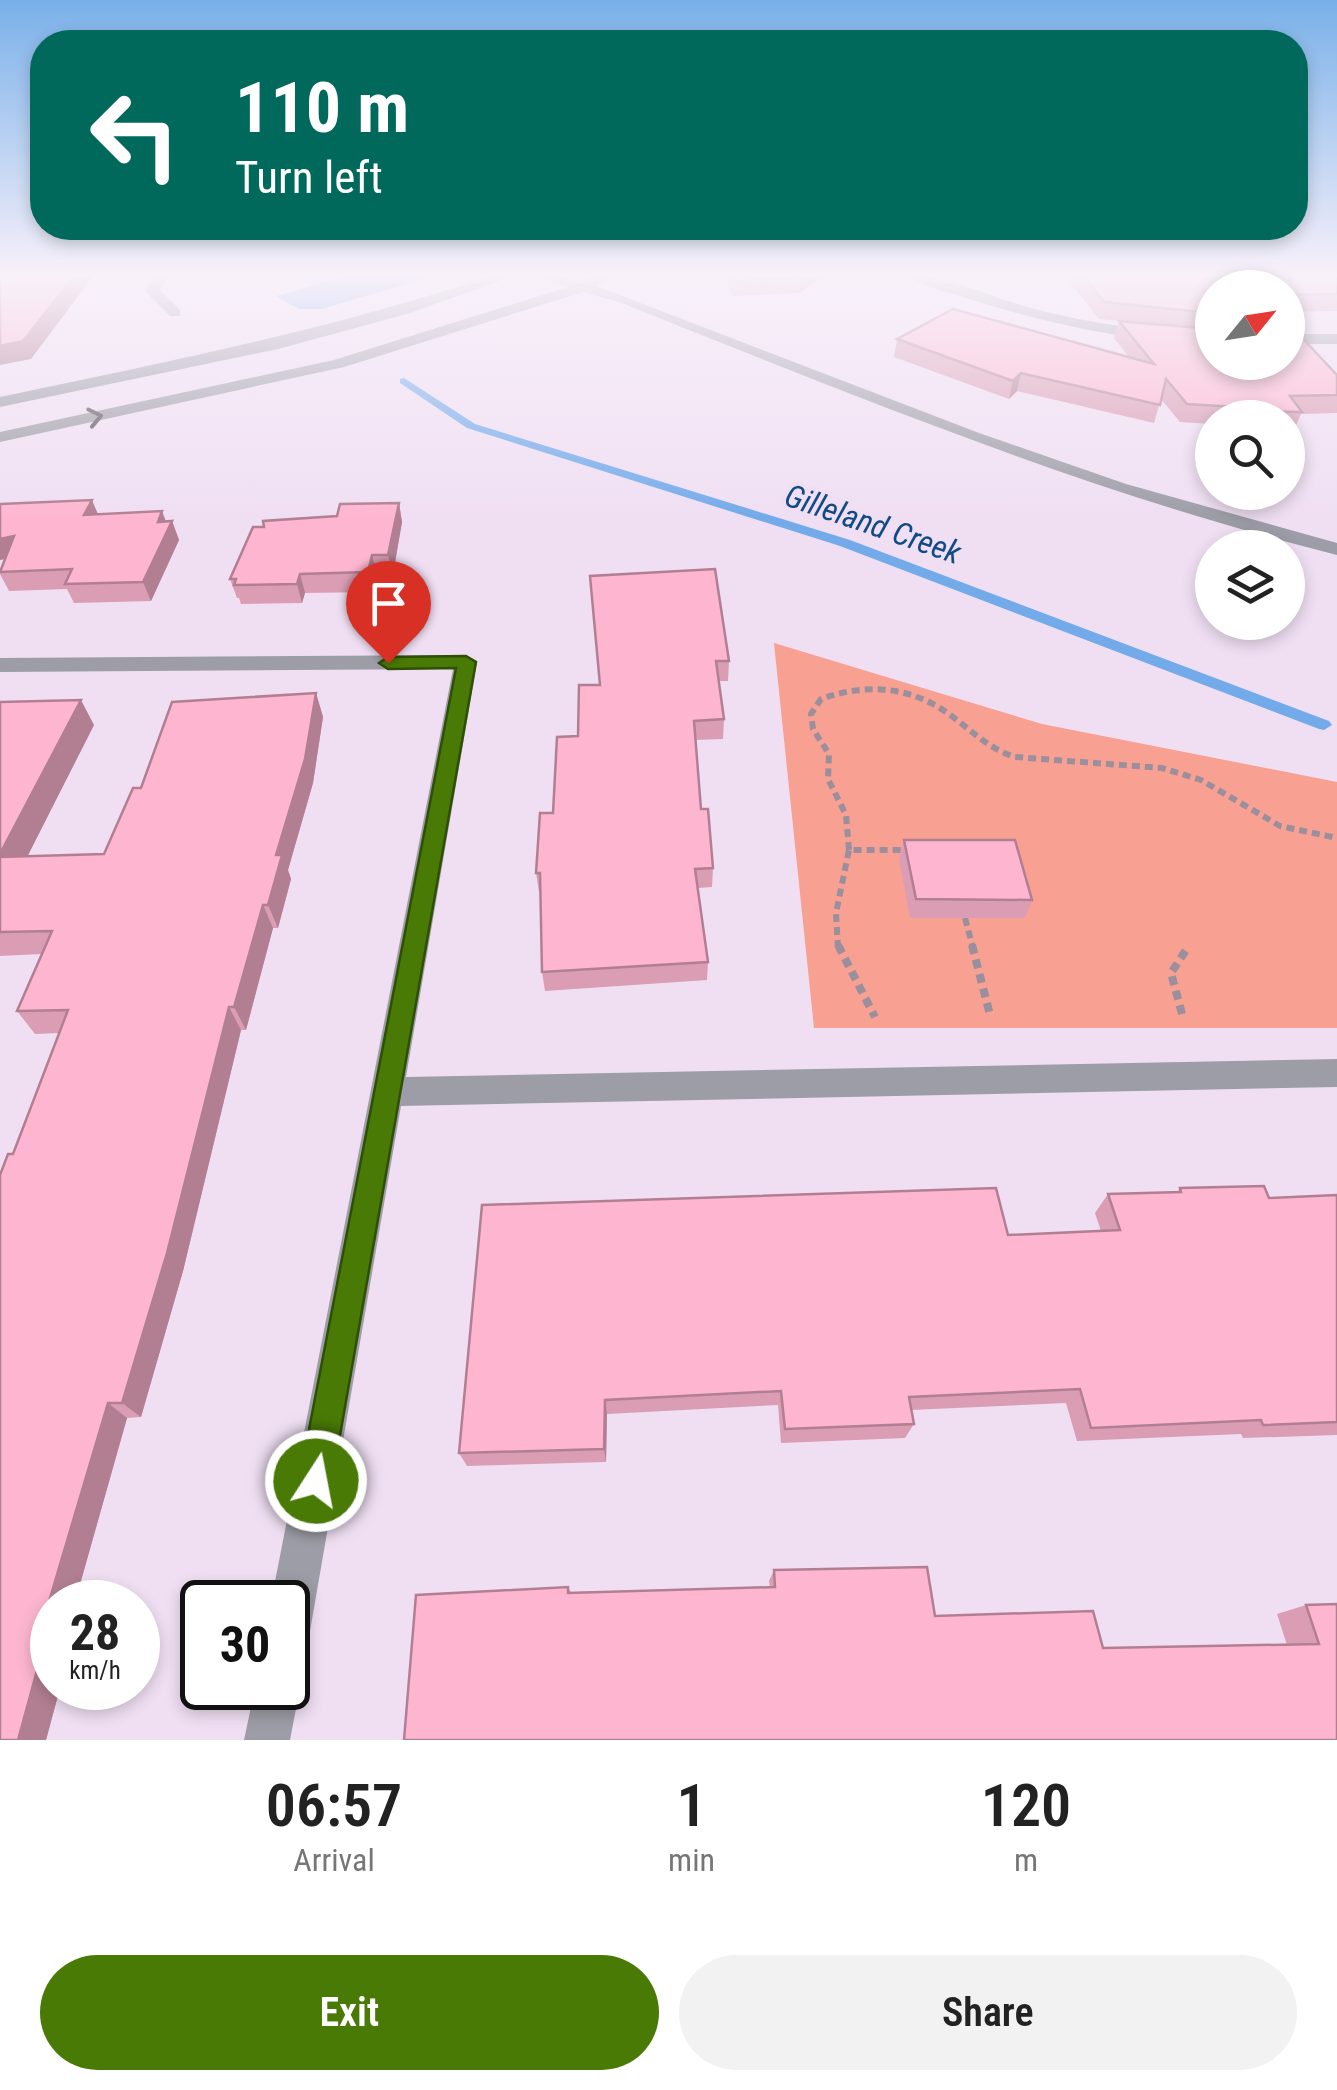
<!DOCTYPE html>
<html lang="en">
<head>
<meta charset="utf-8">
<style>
  body { margin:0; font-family:"Roboto Condensed",sans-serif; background:#f2f2f2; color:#222; height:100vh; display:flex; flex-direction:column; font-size:38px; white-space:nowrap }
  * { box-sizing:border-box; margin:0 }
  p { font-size:32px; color:#767676 }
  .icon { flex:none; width:55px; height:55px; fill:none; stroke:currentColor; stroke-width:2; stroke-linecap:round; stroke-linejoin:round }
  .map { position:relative; height:1740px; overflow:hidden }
  .panel { display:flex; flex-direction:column; background:#fff; flex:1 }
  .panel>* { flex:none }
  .hud { position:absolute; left:30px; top:30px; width:1278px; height:210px; border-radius:40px; box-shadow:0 5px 15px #0003; background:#00695c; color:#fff; overflow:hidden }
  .needle { width:65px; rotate:60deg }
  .tools { position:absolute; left:1195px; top:270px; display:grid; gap:20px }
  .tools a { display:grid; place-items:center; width:110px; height:110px; border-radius:50%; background:#fff; box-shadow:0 5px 15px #0003; font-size:50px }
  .speed { position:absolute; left:30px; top:1580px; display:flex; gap:20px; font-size:50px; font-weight:700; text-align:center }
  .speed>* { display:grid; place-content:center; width:130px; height:130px; border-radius:50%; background:#fff; box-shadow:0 5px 15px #0003; line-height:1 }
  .speed small { font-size:25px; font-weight:400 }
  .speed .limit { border:5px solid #111; border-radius:15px; background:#fff; color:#111 }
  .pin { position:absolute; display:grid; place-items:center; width:85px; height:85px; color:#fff; margin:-102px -42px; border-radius:50% 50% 50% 0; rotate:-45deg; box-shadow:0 0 10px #0007 }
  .pin .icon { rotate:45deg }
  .me { position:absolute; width:110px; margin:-55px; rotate:11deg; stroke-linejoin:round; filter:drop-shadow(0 0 8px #0008) }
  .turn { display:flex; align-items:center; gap:35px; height:210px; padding:0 40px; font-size:45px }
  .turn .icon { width:130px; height:130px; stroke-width:2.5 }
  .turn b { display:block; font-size:70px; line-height:85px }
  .eta { display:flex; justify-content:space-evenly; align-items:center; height:170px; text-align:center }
  .eta b { font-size:60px; font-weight:600; line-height:70px }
  .action { display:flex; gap:20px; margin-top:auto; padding:20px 40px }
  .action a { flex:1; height:115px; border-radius:60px; background:#497a05; color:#fff; font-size:40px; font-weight:600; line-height:115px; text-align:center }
  .action a+a { background:#f2f2f2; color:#222 }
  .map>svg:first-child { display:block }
</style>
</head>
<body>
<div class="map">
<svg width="1337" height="1740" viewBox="0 0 1337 1740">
  <rect width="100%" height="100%" fill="#f0dff3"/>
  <!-- green -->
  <path fill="#f8a092" d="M 774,643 L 1042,724 L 1337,782 L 1337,1028 L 814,1028 Z"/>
  <!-- water -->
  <path fill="#72aaea" d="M 350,275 L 436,275 L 322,309 L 299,309 L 276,296 Z"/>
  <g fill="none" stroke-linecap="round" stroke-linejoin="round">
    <!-- stream -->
    <path fill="#72aaea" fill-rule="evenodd" d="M 404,378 L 475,424 L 850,540 L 1329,721 L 1332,725 L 1324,730 L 1319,729 L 840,546 L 467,428 L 400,383 L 400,379 Z"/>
    <!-- path-far1 -->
    <g stroke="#9b8f9d" stroke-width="6" stroke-dasharray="8 5" stroke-linecap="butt">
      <path d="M 849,850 L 846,815 L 828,779 L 829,754 L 813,729 L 811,714 L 821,699 C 866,683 910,686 949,714 C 971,730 989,749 1015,757 L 1162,768 L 1201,780 L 1280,826 L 1337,838"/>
      <path d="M 965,918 L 973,948"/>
      <path d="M 838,948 L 836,913 L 849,850 L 905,850"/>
    </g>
    <!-- path -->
    <g stroke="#9b8f9d" stroke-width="8" stroke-dasharray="9 6" stroke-linecap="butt">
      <path d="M 838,945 L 875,1017"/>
      <path d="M 972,945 L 990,1015"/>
      <path d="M 1182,1014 L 1171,973 L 1186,950"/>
    </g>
    <!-- minor -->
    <g fill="#9d9da7" fill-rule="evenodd">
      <path d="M 155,275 L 169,275 L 160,290 L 180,310 L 180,316 L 170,316 L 145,291 Z"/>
      <path d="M 906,275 C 949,275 992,298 1034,309 C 1093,324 1151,332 1212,334 L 1212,344 C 1126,342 1044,323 963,297 C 945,291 920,286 906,275 Z"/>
      <rect x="1288" y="334" width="49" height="10"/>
      <path d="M 466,655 L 477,662 L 406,1077 L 1337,1059 L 1337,1087 L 401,1106 L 310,1631 L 304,1647 L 288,1653 L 288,1602 L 271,1602 L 453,669 L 0,672 L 0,658 Z"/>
      <path d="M 288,1670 L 293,1672 L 300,1688 L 290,1740 L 244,1740 L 255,1688 L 288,1688 Z"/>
    </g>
    <!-- tertiary -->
    <g fill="#9d9da7" fill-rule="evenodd">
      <path d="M 495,275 L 516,275 L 407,314 L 278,349 L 0,407 L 0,397 C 168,362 332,329 495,275 Z"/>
      <path d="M 535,275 L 557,275 L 581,282 L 596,275 L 615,275 L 596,286 L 979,433 L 1126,484 L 1337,543 L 1337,555 C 1089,493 855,396 619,302 L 583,292 L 344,367 L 0,442 L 0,432 L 334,360 L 568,287 Z"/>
    </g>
  </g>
  <!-- wall -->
  <g fill="#da9db3">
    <path d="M 724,275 L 826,275 L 799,293 L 733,296 Z"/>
    <path d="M 1064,275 L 1337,275 L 1337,311 L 1288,312 L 1288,288 L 1212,288 L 1212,362 L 1337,375 L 1337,413 L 1301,414 L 1294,430 L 1288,430 L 1288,418 L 1212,418 L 1212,424 L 1180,422 L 1161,399 L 1154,423 L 1017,391 L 1009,399 L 894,357 L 897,339 L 1129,357 L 1114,338 L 1119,321 L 1133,322 L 1099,319 Z"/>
    <path d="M 399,503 L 402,522 L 393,574 L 377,575 L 373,592 L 305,593 L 302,603 L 241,604 L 239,598 L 237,598 L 230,579 L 264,527 L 337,516 Z"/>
    <path d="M 98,514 L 172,521 L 179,540 L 151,601 L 74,603 L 67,589 L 9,591 L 0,574 L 0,569 Z"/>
    <path d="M 590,576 L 729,661 L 728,681 L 719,681 L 724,719 L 723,739 L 695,740 L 701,809 L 713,868 L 712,887 L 698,888 L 708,962 L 707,980 L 545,991 L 542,972 L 541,892 L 539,892 L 536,873 L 553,813 L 578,736 L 600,685 Z"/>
    <path d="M 316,693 L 323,717 L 313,783 L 288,870 L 291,879 L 278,928 L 273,928 L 246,1030 L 241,1030 L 183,1271 L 141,1417 L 127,1418 L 75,1602 L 52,1602 L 52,1688 L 60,1688 L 46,1740 L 0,1740 L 13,1154 L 59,1033 L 35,1034 L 17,1011 L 42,954 L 0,956 L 0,702 L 94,725 L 27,856 L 104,854 L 141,788 Z"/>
    <path d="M 904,840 L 1032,900 L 1025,918 L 910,918 L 899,859 Z"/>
    <path d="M 1180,1188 L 1269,1198 L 1337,1195 L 1337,1435 L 1243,1438 L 1241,1434 L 1077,1441 L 1066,1403 L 911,1410 L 914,1424 L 905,1438 L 781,1443 L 778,1405 L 607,1414 L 606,1462 L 467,1466 L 459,1453 L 1008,1235 L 1101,1231 L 1095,1213 L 1108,1194 L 1177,1192 Z"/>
    <path d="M 774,1570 L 935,1616 L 1103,1648 L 1287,1645 L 1277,1614 L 1306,1605 L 1337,1604 L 1337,1740 L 416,1595 L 568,1587 L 571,1592 L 770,1587 L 769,1581 Z"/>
  </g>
  <!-- shaded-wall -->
  <g fill="#b27f92">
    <path d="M 75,275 L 94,275 L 31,359 L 0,365 L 0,346 Z"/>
    <path d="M 805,275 L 826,275 L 799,293 L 800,278 Z"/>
    <path d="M 1021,373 L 1017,391 L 1009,399 L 1013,381 Z"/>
    <path d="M 92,500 L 100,519 L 84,515 Z"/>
    <path d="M 399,503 L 402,522 L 393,574 L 388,555 Z"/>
    <path d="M 162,511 L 169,529 L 172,521 L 179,540 L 151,601 L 143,582 L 158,522 Z"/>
    <path d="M 14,536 L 24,556 L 0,560 L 0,539 Z"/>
    <path d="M 372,555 L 377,575 L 373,592 L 368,572 Z"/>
    <path d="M 300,574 L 305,593 L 302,603 L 297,584 Z"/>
    <path d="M 316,693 L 323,717 L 313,783 L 288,870 L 291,879 L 278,928 L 268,905 L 276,855 Z"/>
    <path d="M 81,700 L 94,725 L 15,881 L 0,859 L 0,854 Z"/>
    <path d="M 263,905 L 273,928 L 246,1030 L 234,1007 Z"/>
    <path d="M 229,1007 L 241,1030 L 183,1271 L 141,1417 L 122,1403 Z"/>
    <path d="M 605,1400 L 607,1414 L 606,1462 L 604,1449 Z"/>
    <path d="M 108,1403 L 127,1418 L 75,1602 L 52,1602 L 52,1688 L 60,1688 L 46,1740 L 18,1740 L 34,1652 Z"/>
  </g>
  <!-- building -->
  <g fill="#feb6d0" stroke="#b27f92" stroke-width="2.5">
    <path d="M 0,275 L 75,275 L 23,341 L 0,346 Z"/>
    <path d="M 731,275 L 805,275 L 800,278 L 734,281 Z"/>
    <path d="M 1082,275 L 1337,275 L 1337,294 L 1288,295 L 1288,288 L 1212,288 L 1212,313 L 1104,302 Z"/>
    <path d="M 953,309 L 1154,364 L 1119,321 L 1212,329 L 1212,362 L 1288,362 L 1288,323 L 1337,375 L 1337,395 L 1290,396 L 1302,412 L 1239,411 L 1236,407 L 1187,404 L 1166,379 L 1160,405 L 1021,373 L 1013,381 L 897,339 Z"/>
    <path d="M 92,500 L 84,515 L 162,511 L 158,522 L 172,521 L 143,582 L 65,584 L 72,569 L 0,572 L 14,536 L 0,539 L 0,504 Z"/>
    <path d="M 399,503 L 388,555 L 372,555 L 368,572 L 300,574 L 297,584 L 234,585 L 236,579 L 230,579 L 253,527 L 264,527 L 263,521 L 337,516 L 340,504 Z"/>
    <path d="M 715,569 L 729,661 L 716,661 L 724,719 L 694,721 L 701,809 L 708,809 L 713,868 L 695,869 L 708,962 L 542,972 L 540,873 L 536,873 L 540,813 L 553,813 L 557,737 L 578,736 L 579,685 L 600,685 L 590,576 Z"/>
    <path d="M 316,693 L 305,759 L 276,855 L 282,855 L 268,905 L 263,905 L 234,1007 L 229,1007 L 167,1253 L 122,1403 L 108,1403 L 34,1652 L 42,1652 L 18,1740 L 0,1740 L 0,1175 L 8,1154 L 13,1154 L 68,1010 L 17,1011 L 52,931 L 0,932 L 0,857 L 104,854 L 133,788 L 141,788 L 172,702 Z"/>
    <path d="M 81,700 L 0,854 L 0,702 Z"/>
    <path d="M 904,840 L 1015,840 L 1032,900 L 916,899 Z"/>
    <path d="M 1264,1186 L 1269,1198 L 1337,1195 L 1337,1422 L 1263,1425 L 1261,1420 L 1091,1428 L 1080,1389 L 909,1397 L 914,1424 L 785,1429 L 781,1391 L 605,1400 L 604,1449 L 459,1453 L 482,1205 L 996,1188 L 1008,1235 L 1120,1230 L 1108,1194 L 1181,1192 L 1180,1188 Z"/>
    <path d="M 927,1567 L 935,1616 L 1093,1611 L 1103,1648 L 1319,1644 L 1306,1605 L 1337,1604 L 1337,1740 L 404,1740 L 416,1595 L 568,1587 L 568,1593 L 775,1587 L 774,1570 Z"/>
  </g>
  <!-- one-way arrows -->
  <defs><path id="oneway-chevron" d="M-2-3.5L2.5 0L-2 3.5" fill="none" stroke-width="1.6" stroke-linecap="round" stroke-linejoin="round" transform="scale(2.5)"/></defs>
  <use stroke="#56525a" href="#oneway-chevron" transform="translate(95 417) rotate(-12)"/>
  <!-- sky -->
  <linearGradient id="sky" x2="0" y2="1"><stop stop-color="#79b0e9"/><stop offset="0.53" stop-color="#f8f1fa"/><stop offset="1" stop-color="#f8f1fa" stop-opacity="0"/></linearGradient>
  <rect width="1337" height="519" fill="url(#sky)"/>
  <!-- route -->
  <path fill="#497a05" stroke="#2f4f03" stroke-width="2.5" d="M 466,656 L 476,662 L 332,1481 L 327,1493 L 316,1498 L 304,1493 L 299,1481 L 456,668 L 388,669 L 379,663 L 388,657 Z"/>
  <g text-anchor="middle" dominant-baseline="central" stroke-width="8" stroke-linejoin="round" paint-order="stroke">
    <!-- far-water labels -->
    <g font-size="32" font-style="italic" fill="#104b85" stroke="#f0dff3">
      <text transform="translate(873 524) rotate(19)">Gilleland Creek</text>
    </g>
  </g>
</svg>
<div class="tools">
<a><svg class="needle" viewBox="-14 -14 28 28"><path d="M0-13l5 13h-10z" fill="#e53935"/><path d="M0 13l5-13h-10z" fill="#767676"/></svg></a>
<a><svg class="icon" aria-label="search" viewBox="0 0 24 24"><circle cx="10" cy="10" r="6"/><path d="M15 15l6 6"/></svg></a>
<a><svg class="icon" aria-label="layers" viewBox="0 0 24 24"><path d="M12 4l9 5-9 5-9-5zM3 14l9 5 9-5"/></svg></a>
</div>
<div class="speed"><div>28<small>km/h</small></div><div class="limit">30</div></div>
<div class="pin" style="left:388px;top:663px;background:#d93025"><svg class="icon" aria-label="arrive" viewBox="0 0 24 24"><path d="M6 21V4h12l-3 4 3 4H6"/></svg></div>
<svg class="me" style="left:316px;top:1481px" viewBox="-20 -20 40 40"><circle r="17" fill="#497a05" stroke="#fff" stroke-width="3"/><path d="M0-11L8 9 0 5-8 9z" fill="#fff"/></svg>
<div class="hud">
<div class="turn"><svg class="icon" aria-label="left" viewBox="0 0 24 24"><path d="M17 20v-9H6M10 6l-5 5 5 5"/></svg><div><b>110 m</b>Turn left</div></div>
</div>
</div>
<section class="panel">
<div class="eta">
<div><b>06:57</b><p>Arrival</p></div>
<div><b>1</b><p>min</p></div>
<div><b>120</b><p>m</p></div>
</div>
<div class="action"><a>Exit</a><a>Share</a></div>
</section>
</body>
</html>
